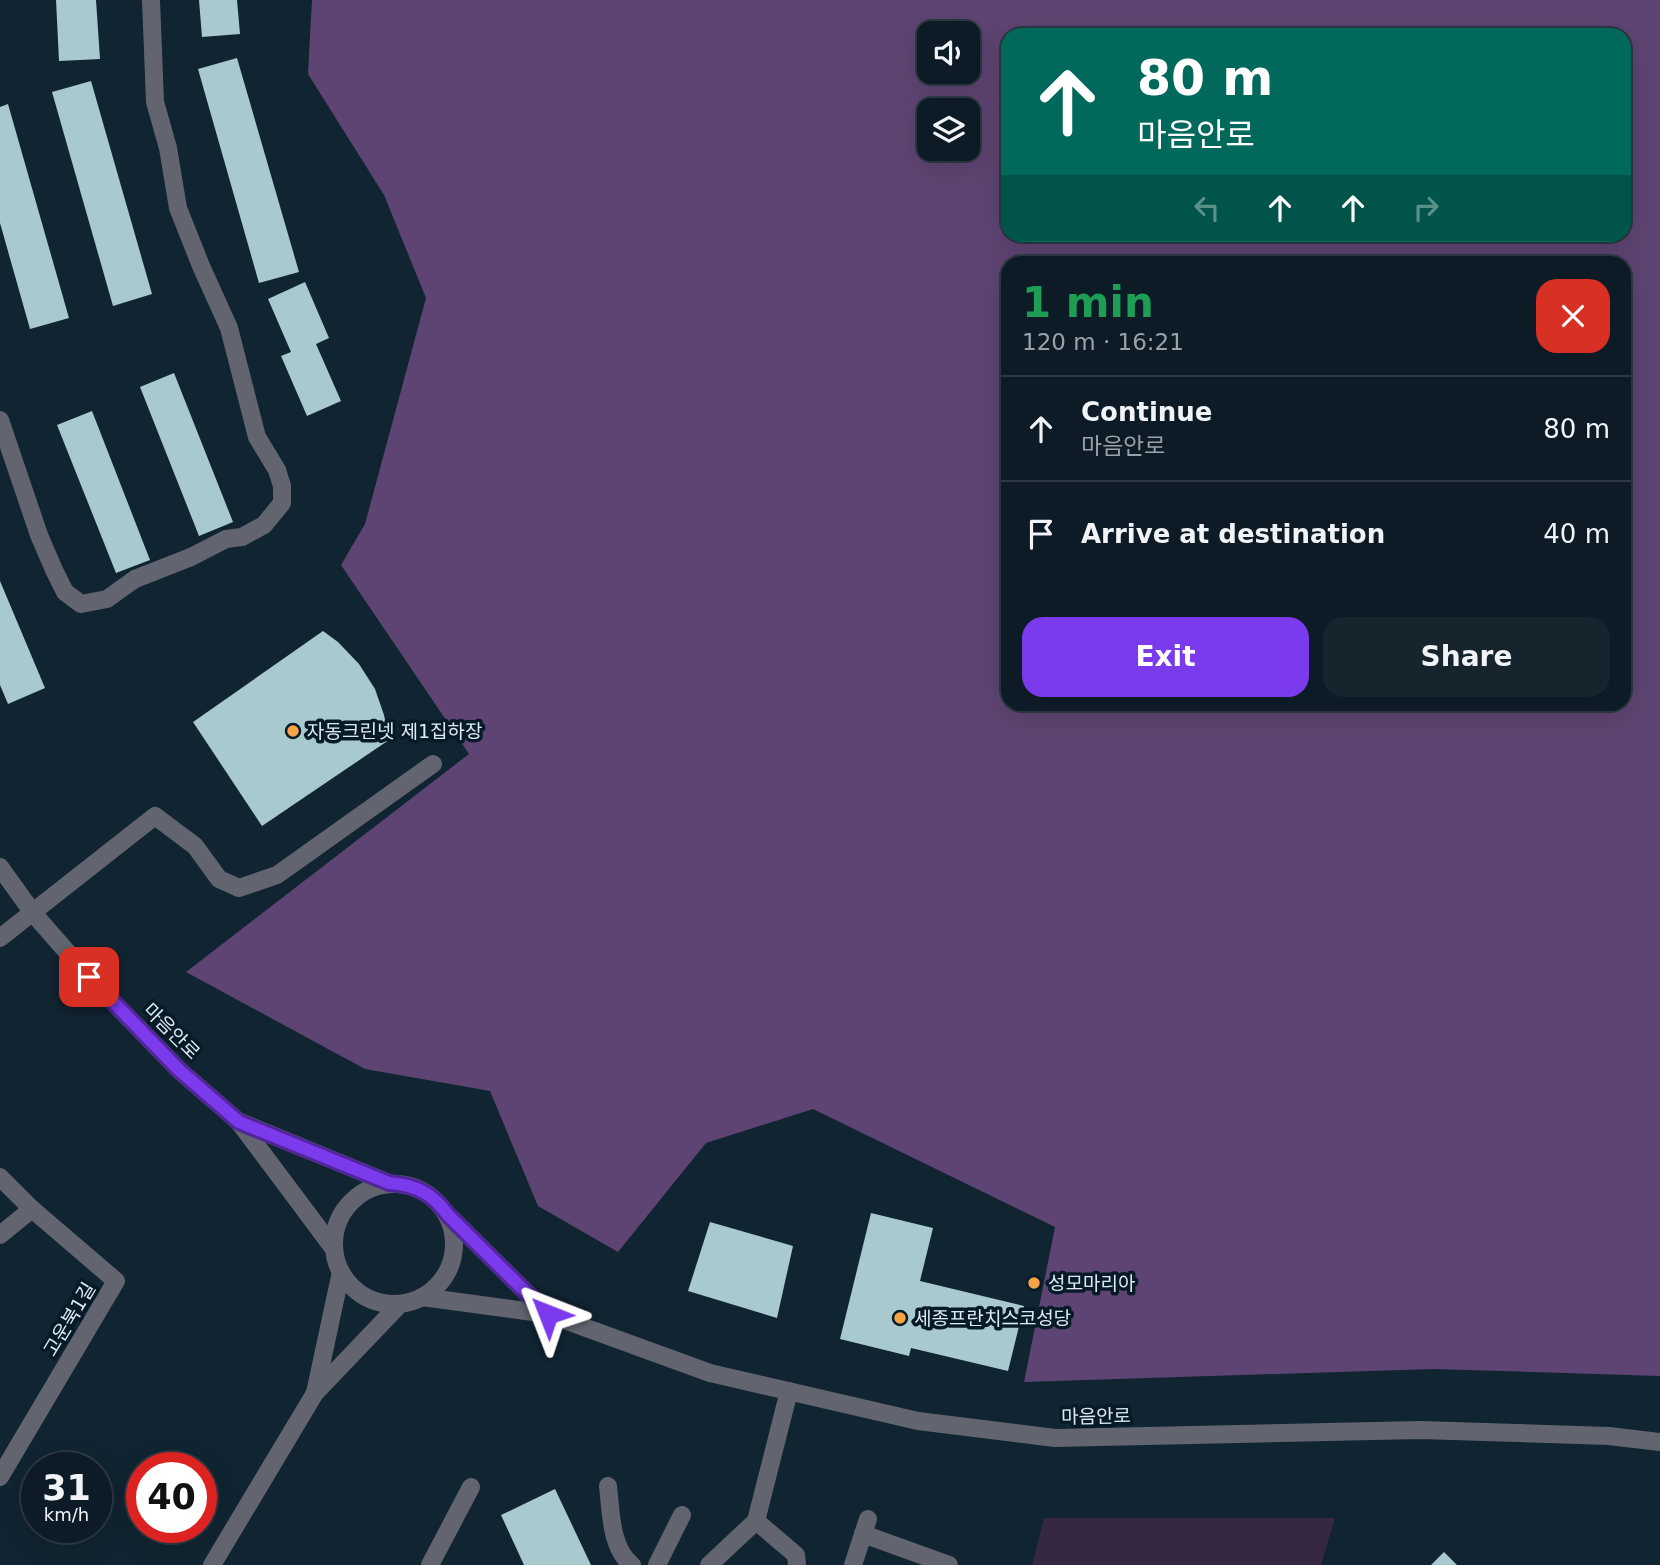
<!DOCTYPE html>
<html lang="en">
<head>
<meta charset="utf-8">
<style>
  body { margin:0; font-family:"DejaVu Sans","Noto Sans KR",sans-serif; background:#15242d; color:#f1f3f6; height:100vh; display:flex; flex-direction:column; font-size:26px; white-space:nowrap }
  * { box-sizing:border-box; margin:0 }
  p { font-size:23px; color:#9aa1a7 }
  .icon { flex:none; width:38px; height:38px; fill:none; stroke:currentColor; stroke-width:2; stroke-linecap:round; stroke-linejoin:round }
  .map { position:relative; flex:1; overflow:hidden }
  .drawer { position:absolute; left:1001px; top:256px; width:630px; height:455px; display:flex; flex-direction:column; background:#0c1b25; border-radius:21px; box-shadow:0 7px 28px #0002,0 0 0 2px #2c3942 }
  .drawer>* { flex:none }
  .banner { position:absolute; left:1001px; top:28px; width:630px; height:214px; border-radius:21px; box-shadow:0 7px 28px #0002,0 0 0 2px #2c3942; background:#00695c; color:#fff; overflow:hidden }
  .controls { position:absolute; left:917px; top:21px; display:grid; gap:14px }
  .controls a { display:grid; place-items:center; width:63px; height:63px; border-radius:14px; background:#0c1b25; box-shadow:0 7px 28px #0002,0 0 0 2px #2c3942; font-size:35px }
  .speed { position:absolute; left:21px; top:1452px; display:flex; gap:14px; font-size:35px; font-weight:700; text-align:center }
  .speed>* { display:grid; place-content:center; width:91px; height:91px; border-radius:50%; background:#0c1b25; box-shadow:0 7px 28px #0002,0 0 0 2px #2c3942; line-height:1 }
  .speed small { font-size:18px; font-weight:400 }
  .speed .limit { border:10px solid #d22; background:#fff; color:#111 }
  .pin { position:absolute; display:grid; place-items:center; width:60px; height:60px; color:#fff; margin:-30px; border-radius:14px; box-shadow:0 4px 10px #0006 }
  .me { position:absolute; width:77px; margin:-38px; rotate:315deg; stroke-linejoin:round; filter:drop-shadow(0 0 5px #0008) }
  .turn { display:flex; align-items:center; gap:24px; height:147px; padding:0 21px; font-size:32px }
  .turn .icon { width:91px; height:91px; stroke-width:2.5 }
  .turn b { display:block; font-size:49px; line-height:60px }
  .lanes { display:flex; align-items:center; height:66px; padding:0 21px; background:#0003; justify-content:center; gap:35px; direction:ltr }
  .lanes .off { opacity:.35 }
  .round { display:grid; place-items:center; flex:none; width:74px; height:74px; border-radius:21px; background:#15242d }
  .headline { display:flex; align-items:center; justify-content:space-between; height:119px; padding:0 21px }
  h1 { font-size:42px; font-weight:700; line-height:52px; color:#1e9e55 }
  .cta { display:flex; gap:14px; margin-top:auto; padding:14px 21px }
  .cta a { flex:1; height:80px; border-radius:21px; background:#7c3aed; color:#fff; font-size:28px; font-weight:700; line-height:80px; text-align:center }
  .cta a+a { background:#15242d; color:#f1f3f6 }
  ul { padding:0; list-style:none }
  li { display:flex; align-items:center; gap:21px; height:105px; padding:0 21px; border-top:2px solid #2c3942 }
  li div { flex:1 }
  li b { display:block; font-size:26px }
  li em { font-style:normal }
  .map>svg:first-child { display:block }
</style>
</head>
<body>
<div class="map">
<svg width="1660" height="1565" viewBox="0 0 1660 1565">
  <rect width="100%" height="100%" fill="#102431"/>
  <!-- green -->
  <path fill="#362742" d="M 1044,1518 L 1335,1518 L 1321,1565 L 1032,1565 Z"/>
  <!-- forest -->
  <path fill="#5e4472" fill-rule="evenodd" d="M 312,0 L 1660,0 L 1660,1376 L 1433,1369 L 1024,1382 L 1055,1227 L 813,1109 L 706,1143 L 618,1252 L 538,1206 L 490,1091 L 365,1069 L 186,972 L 469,754 L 341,565 L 365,524 L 426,298 L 384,195 L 308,74 ZM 929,33 L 968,33 L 968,72 L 929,72 ZM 1008,35 L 1624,35 L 1624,234 L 1008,234 ZM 929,110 L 968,110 L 968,149 L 929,149 ZM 1008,262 L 1624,262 L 1624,704 L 1008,704 Z"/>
  <!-- building -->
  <g fill="#a8c9cd">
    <path d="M 56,0 L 96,0 L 100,59 L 59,61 Z"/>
    <path d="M 199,0 L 237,0 L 240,34 L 202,37 Z"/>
    <path d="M 237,58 L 299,272 L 259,283 L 198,69 Z"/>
    <path d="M 91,81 L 152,294 L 113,306 L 52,92 Z"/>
    <path d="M 8,104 L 69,318 L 30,329 L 0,223 L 0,107 Z"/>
    <path d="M 305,282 L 329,338 L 316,344 L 341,401 L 307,416 L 281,356 L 291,352 L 268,299 Z"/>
    <path d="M 174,373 L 233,522 L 199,536 L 140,387 Z"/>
    <path d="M 92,411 L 150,560 L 116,573 L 57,425 Z"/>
    <path d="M 0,581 L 45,688 L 8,704 L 0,685 Z"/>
    <path d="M 323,631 L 338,642 L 359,664 L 375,689 L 384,715 L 389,740 L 262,826 L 193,722 Z"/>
    <path d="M 871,1213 L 933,1228 L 920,1281 L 1024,1306 L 1008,1371 L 911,1348 L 909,1356 L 840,1339 Z"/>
    <path d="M 710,1222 L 793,1246 L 777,1318 L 688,1291 Z"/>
    <path d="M 555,1489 L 591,1565 L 524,1565 L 501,1515 Z"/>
    <path d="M 1444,1552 L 1457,1565 L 1431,1565 Z"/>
  </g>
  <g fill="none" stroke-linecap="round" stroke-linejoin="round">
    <!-- minor -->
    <g stroke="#62656f" stroke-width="18">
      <path d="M 0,420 L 39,535 L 54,570 L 65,592 L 81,604 L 107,599 L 135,579 L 191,557 L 226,539 L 242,537 L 264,525 L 282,503 L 282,486 L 277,470 L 257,437 L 229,328 L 201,266 L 178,208 L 168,148 L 155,102 L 151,0"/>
      <path d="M 0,867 L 33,913 L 89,977 L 179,1070 L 239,1122 L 334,1249"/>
      <path d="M 0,938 L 155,816 L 195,846 L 219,879 L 239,888 L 277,875 L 433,764"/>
      <path d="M 240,1122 L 389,1183"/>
      <path d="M 0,1177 L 32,1209 L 116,1281 L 0,1477"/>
      <circle cx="394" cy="1244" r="60"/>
      <path d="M 451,1218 L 548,1314"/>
      <path d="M 0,1235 L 32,1209"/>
      <path d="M 422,1297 L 548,1314 L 710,1373 L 918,1421 L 1055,1438 L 1420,1430 L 1609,1436 L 1660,1442"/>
      <path d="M 315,1393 L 341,1272"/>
      <path d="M 608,1486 C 611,1510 610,1548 632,1565"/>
      <path d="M 756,1521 L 796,1555 L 797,1565"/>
      <path d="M 863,1534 L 949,1565"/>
      <path d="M 212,1565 L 315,1393 L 400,1304"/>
      <path d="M 430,1565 L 471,1487"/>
      <path d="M 657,1565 L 682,1515"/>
      <path d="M 709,1565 L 756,1521 L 789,1391"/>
      <path d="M 853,1565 L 868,1519"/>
    </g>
  </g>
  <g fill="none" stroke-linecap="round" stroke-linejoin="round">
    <!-- route casing -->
    <g stroke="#51269a" stroke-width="18">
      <path id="route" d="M 89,977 L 179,1070 L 239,1122 L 389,1183 C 416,1185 432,1193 448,1215 L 548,1314"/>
    </g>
    <!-- route -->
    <use href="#route" stroke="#7c3aed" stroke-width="12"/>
  </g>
  <!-- markers -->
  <g fill="#f6a247" stroke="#071a27" stroke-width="2.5">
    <circle cx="293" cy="731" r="7"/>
    <circle cx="1034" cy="1283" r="7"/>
    <circle cx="900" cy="1318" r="7"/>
  </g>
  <g text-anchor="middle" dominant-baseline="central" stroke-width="7" stroke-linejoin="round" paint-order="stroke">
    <!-- poi labels -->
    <g font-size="19" fill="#dde9f2" stroke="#071a27" text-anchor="start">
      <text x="307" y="731">자동크린넷 제1집하장</text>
      <text x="1048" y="1283">성모마리아</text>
      <text x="914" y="1318">세종프란치스코성당</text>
    </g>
    <!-- street labels -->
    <g font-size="19" fill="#dde9f2" stroke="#071a27">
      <text transform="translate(172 1031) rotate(45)">마음안로</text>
      <text transform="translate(69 1319) rotate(-59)">고운북1길</text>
      <text transform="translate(1096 1416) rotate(-1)">마음안로</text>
    </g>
  </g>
</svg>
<div class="controls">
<a><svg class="icon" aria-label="sound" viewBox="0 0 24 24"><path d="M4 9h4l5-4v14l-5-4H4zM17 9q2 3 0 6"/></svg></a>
<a><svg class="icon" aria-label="layers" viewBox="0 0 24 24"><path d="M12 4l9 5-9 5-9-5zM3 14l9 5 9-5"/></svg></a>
</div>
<div class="speed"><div>31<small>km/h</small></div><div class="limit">40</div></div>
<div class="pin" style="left:89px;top:977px;background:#d93025"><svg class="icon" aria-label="arrive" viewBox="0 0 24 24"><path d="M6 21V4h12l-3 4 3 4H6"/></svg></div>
<svg class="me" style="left:548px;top:1314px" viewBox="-20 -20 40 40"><path d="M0-17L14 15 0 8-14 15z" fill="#7c3aed" stroke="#fff" stroke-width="4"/></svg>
<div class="banner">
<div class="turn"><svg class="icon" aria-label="ahead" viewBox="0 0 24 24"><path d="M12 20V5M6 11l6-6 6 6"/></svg><div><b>80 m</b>마음안로</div></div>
<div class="lanes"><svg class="icon off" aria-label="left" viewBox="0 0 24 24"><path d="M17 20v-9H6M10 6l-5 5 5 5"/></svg><svg class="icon" aria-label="ahead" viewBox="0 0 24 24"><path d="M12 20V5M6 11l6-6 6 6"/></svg><svg class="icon" aria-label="ahead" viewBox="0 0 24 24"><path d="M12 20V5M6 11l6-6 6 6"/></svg><svg class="icon off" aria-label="right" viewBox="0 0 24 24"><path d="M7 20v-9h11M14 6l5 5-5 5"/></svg></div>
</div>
<section class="drawer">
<div class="headline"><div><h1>1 min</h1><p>120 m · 16:21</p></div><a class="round" style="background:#d93025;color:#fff"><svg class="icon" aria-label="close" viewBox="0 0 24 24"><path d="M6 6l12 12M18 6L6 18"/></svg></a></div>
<ul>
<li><svg class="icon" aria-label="ahead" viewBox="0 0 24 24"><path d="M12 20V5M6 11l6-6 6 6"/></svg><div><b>Continue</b><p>마음안로</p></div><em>80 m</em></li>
<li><svg class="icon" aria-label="arrive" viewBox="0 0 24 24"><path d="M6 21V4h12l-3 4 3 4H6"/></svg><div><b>Arrive at destination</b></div><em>40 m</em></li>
</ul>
<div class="cta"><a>Exit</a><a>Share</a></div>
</section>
</div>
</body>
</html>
